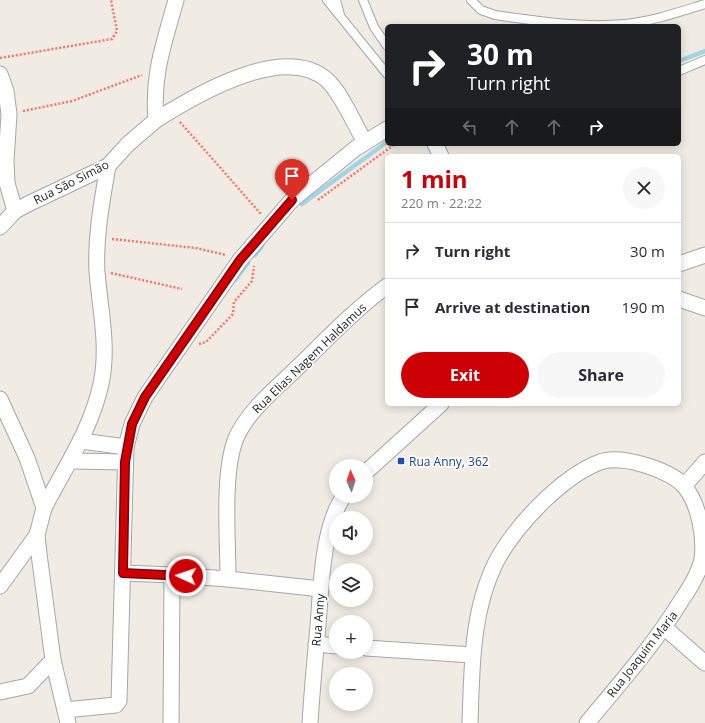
<!DOCTYPE html>
<html lang="en">
<head>
<meta charset="utf-8">
<style>
  body { margin:0; font-family:"Open Sans",sans-serif; background:#f7f7f7; color:#2b2b33; height:100vh; display:flex; flex-direction:column; font-size:15px; white-space:nowrap }
  * { box-sizing:border-box; margin:0 }
  p { font-size:13px; color:#7c7c81 }
  .icon { flex:none; width:22px; height:22px; fill:none; stroke:currentColor; stroke-width:2; stroke-linecap:round; stroke-linejoin:round }
  .map { position:relative; flex:1; overflow:hidden }
  .drawer { position:absolute; left:385px; top:154px; width:296px; height:252px; display:flex; flex-direction:column; background:#fff; border-radius:6px; box-shadow:0 2px 10px #0003 }
  .drawer>* { flex:none }
  .top-card { position:absolute; left:385px; top:24px; width:296px; height:122px; border-radius:6px; box-shadow:0 2px 10px #0003; background:#202124; color:#fff; overflow:hidden }
  .needle { width:26px; rotate:357deg }
  .fabs { position:absolute; left:329px; top:459px; display:grid; gap:8px }
  .fabs a { display:grid; place-items:center; width:44px; height:44px; border-radius:50%; background:#fff; box-shadow:0 2px 10px #0003; font-size:20px }
  .pin { position:absolute; display:grid; place-items:center; width:34px; height:34px; color:#fff; margin:-41px -17px; border-radius:50% 50% 50% 0; rotate:-45deg; box-shadow:0 0 4px #0007 }
  .pin .icon { rotate:45deg }
  .me { position:absolute; width:44px; margin:-22px; rotate:273deg; stroke-linejoin:round; filter:drop-shadow(0 0 3px #0008) }
  .turn { display:flex; align-items:center; gap:14px; height:84px; padding:0 16px; font-size:18px }
  .turn .icon { width:52px; height:52px; stroke-width:2.5 }
  .turn b { display:block; font-size:28px; line-height:34px }
  .lanes { display:flex; align-items:center; height:38px; padding:0 16px; background:#0003; justify-content:center; gap:20px; direction:ltr }
  .lanes .off { opacity:.35 }
  .round { display:grid; place-items:center; flex:none; width:42px; height:42px; border-radius:21px; background:#f7f7f7 }
  .overview { display:flex; align-items:center; justify-content:space-between; height:68px; padding:0 16px }
  h1 { font-size:24px; font-weight:700; line-height:30px; color:#cd0005 }
  .action { display:flex; gap:8px; margin-top:auto; padding:8px 16px }
  .action a { flex:1; height:46px; border-radius:24px; background:#cd0005; color:#fff; font-size:16px; font-weight:700; line-height:46px; text-align:center }
  .action a+a { background:#f7f7f7; color:#2b2b33 }
  ul { padding:0; list-style:none }
  li { display:flex; align-items:center; gap:12px; height:56px; padding:0 16px; border-top:1px solid #e1e1e2 }
  li div { flex:1 }
  li b { display:block; font-size:15px }
  li em { font-style:normal }
  .map>svg:first-child { display:block }
</style>
</head>
<body>
<div class="map">
<svg width="705" height="723" viewBox="0 0 705 723">
  <rect width="100%" height="100%" fill="#f0ece4"/>
  <g fill="none" stroke-linecap="round" stroke-linejoin="round">
    <!-- stream -->
    <g stroke="#a2d4e1" stroke-width="4.5">
      <path d="M 679,61 L 705,51"/>
      <path d="M 302,204 L 387,142"/>
      <path d="M 255,255 L 262,246"/>
      <path d="M 235,280 L 248,263"/>
    </g>
    <!-- service casing -->
    <g stroke="#a6a6a6" stroke-width="10">
      <g id="service">
        <path d="M 327,0 L 387,74"/>
        <path d="M 336,0 L 340,15"/>
        <path d="M 363,0 L 374,27 L 387,46"/>
        <path d="M 471,0 L 481,10 L 495,15 C 537,21 583,28 625,24 C 653,21 679,12 705,4"/>
        <path d="M 679,71 L 705,60"/>
      </g>
    </g>
    <!-- minor casing -->
    <g stroke="#a6a6a6" stroke-width="17">
      <g id="minor">
        <path d="M 0,74 L 6,91 L 9,114 L 6,161 L 7,183 L 15,211"/>
        <path d="M 156,120 C 194,96 284,42 327,80 C 342,94 354,124 365,142"/>
        <path d="M 435,144 L 441,156"/>
        <path d="M 0,227 L 15,211 L 28,204 L 108,166 L 128,144 L 156,120 C 152,74 164,44 176,0"/>
        <path d="M 679,264 L 705,255"/>
        <path d="M 679,299 L 705,308"/>
        <path d="M 0,399 L 27,458 L 44,508 L 37,535 L 39,554 L 53,660 L 68,723"/>
        <path d="M 81,441 L 126,447"/>
        <path d="M 71,461 L 125,462"/>
        <path d="M 366,472 L 441,404"/>
        <path d="M 684,486 L 705,462"/>
        <path d="M 44,508 C 65,467 91,430 101,384 C 109,347 100,309 97,272 C 95,237 102,201 108,166"/>
        <path d="M 123,573 L 172,575"/>
        <path d="M 228,579 C 228,539 222,473 236,438 C 248,411 275,389 296,369 C 325,341 354,310 387,286"/>
        <path d="M 0,586 L 37,535"/>
        <path d="M 665,628 L 705,663"/>
        <path d="M 316,644 L 336,646"/>
        <path d="M 366,648 L 472,655"/>
        <path d="M 0,692 L 28,686 L 53,660"/>
        <path d="M 65,710 L 116,705 L 119,701 L 126,447 L 132,424 L 145,397 L 240,260 L 292,200 L 356,148 L 387,129"/>
        <path d="M 171,723 L 172,575 L 228,579 L 321,589"/>
        <path d="M 310,723 C 312,691 315,658 318,626 C 321,589 322,526 344,496"/>
        <path d="M 470,723 C 472,669 471,612 496,562 C 515,526 561,477 600,462 C 620,454 672,470 685,487 C 699,505 705,536 702,559 C 699,574 690,588 681,601 C 654,645 620,683 587,723"/>
      </g>
    </g>
    <!-- path -->
    <g stroke="#ff7366" stroke-width="2.5" stroke-dasharray="2 2" stroke-linecap="butt">
      <path d="M 0,58 L 112,39 L 117,31 L 111,0"/>
      <path d="M 23,111 L 72,101 L 142,75"/>
      <path d="M 180,122 L 261,214"/>
      <path d="M 318,200 L 395,144"/>
      <path d="M 112,239 L 196,248 L 226,255"/>
      <path d="M 111,273 L 182,289"/>
      <path d="M 199,344 L 206,342 L 233,314 L 234,302 L 252,281 L 254,266"/>
    </g>
    <!-- service -->
    <use href="#service" stroke="#fff" stroke-width="8"/>
    <!-- minor -->
    <use href="#minor" stroke="#fff" stroke-width="15"/>
  </g>
  <g fill="none" stroke-linecap="round" stroke-linejoin="round">
    <!-- route casing -->
    <g stroke="#850003" stroke-width="10">
      <path id="route" d="M 186,576 L 123,573 L 125,462 L 132,424 L 145,397 L 240,260 L 292,200"/>
    </g>
    <!-- route -->
    <use href="#route" stroke="#cd0005" stroke-width="7"/>
  </g>
  <!-- markers -->
  <rect fill="#1a4fb4" stroke="#fff" stroke-width="1.5" x="397" y="457" width="8" height="8" rx="2"/>
  <g text-anchor="middle" dominant-baseline="central" stroke-width="3.5" stroke-linejoin="round" paint-order="stroke">
    <!-- street labels -->
    <g font-size="12" fill="#1f1f1f" stroke="#fff">
      <text transform="translate(71 182) rotate(-27)">Rua São Simão</text>
      <text transform="translate(309 358) rotate(-44)">Rua Elias Nagem Haldamus</text>
      <text transform="translate(318 620) rotate(-85)">Rua Anny</text>
      <text transform="translate(642 654) rotate(-52)">Rua Joaquim Maria</text>
    </g>
    <!-- transit labels -->
    <g font-size="12" fill="#164399" stroke="#fff" text-anchor="start">
      <text x="409" y="461">Rua Anny, 362</text>
    </g>
  </g>
</svg>
<div class="fabs">
<a><svg class="needle" viewBox="-14 -14 28 28"><path d="M0-13l5 13h-10z" fill="#e53935"/><path d="M0 13l5-13h-10z" fill="#7c7c81"/></svg></a>
<a><svg class="icon" aria-label="sound" viewBox="0 0 24 24"><path d="M4 9h4l5-4v14l-5-4H4zM17 9q2 3 0 6"/></svg></a>
<a><svg class="icon" aria-label="layers" viewBox="0 0 24 24"><path d="M12 4l9 5-9 5-9-5zM3 14l9 5 9-5"/></svg></a>
<a>+</a>
<a>−</a>
</div>
<div class="pin" style="left:292px;top:200px;background:#d93025"><svg class="icon" aria-label="arrive" viewBox="0 0 24 24"><path d="M6 21V4h12l-3 4 3 4H6"/></svg></div>
<svg class="me" style="left:186px;top:576px" viewBox="-20 -20 40 40"><circle r="17" fill="#cd0005" stroke="#fff" stroke-width="3"/><path d="M0-11L8 9 0 5-8 9z" fill="#fff"/></svg>
<div class="top-card">
<div class="turn"><svg class="icon" aria-label="right" viewBox="0 0 24 24"><path d="M7 20v-9h11M14 6l5 5-5 5"/></svg><div><b>30 m</b>Turn right</div></div>
<div class="lanes"><svg class="icon off" aria-label="left" viewBox="0 0 24 24"><path d="M17 20v-9H6M10 6l-5 5 5 5"/></svg><svg class="icon off" aria-label="ahead" viewBox="0 0 24 24"><path d="M12 20V5M6 11l6-6 6 6"/></svg><svg class="icon off" aria-label="ahead" viewBox="0 0 24 24"><path d="M12 20V5M6 11l6-6 6 6"/></svg><svg class="icon" aria-label="right" viewBox="0 0 24 24"><path d="M7 20v-9h11M14 6l5 5-5 5"/></svg></div>
</div>
<section class="drawer">
<div class="overview"><div><h1>1 min</h1><p>220 m · 22:22</p></div><a class="round"><svg class="icon" aria-label="close" viewBox="0 0 24 24"><path d="M6 6l12 12M18 6L6 18"/></svg></a></div>
<ul>
<li><svg class="icon" aria-label="right" viewBox="0 0 24 24"><path d="M7 20v-9h11M14 6l5 5-5 5"/></svg><div><b>Turn right</b></div><em>30 m</em></li>
<li><svg class="icon" aria-label="arrive" viewBox="0 0 24 24"><path d="M6 21V4h12l-3 4 3 4H6"/></svg><div><b>Arrive at destination</b></div><em>190 m</em></li>
</ul>
<div class="action"><a>Exit</a><a>Share</a></div>
</section>
</div>
</body>
</html>
